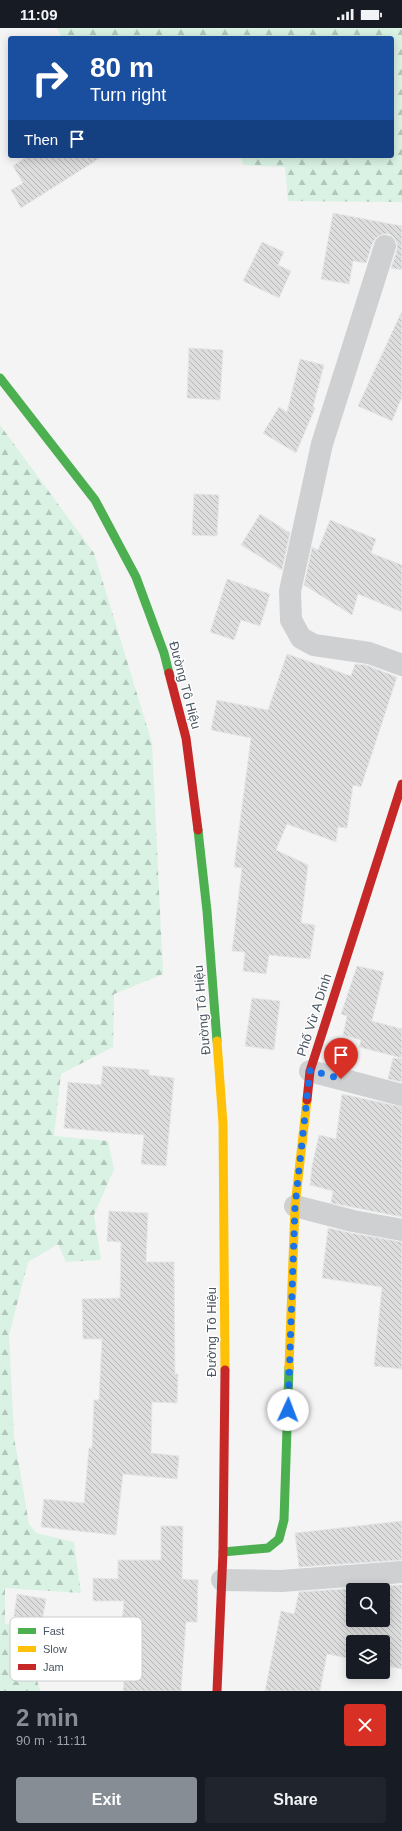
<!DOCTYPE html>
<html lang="en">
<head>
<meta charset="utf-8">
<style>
  body { margin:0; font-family:Helvetica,sans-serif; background:#20242c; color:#f1f3f6; height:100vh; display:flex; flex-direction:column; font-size:15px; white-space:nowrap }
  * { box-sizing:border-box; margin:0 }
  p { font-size:13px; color:#9ea1a6 }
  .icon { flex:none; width:22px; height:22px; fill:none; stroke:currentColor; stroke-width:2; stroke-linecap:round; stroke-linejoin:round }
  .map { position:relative; height:1663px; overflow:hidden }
  .details { display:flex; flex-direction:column; background:#171b24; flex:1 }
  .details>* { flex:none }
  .top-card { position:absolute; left:8px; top:8px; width:386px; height:122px; border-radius:4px; box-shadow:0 2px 10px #0003; background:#1a4fa0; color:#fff; overflow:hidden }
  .buttons { position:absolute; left:346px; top:1555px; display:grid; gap:8px }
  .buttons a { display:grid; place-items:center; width:44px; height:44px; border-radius:4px; background:#171b24; box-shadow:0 2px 10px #0003; font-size:20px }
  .pin { position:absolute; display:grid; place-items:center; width:34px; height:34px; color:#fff; margin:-41px -17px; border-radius:50% 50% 50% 0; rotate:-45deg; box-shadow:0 0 4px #0007 }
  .pin .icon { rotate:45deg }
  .me { position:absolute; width:44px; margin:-22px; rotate:2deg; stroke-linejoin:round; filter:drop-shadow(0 0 3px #0008) }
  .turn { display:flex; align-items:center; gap:14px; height:84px; padding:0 16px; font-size:18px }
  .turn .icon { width:52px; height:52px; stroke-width:2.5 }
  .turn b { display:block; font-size:28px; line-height:34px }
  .then { display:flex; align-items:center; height:38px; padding:0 16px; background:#0003; gap:8px; font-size:15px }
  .round { display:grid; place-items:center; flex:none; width:42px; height:42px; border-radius:4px; background:#20242c }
  .summary { display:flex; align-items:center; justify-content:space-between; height:68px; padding:0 16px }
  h1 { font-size:24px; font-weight:700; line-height:30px; color:#868d94 }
  .action { display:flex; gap:8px; margin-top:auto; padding:8px 16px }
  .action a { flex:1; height:46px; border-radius:4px; background:#868d94; color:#fff; font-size:16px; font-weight:700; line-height:46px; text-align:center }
  .action a+a { background:#20242c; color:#f1f3f6 }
  .status { display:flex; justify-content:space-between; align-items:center; height:28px; padding:0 20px; background:#171b24; direction:ltr }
  .status svg { height:11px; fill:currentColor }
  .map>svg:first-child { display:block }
</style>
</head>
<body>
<div class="status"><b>11:09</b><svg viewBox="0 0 49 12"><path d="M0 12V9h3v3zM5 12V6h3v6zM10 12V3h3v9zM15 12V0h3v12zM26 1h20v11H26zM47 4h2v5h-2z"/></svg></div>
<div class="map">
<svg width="402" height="1663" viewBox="0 0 402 1663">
  <defs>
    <pattern id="forest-firs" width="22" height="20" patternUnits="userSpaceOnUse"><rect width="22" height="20" fill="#d9f2e3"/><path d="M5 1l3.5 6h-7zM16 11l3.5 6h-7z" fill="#b2c7bb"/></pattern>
    <pattern id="building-back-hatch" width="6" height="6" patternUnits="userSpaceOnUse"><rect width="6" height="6" fill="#ddddde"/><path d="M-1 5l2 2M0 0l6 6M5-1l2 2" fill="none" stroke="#b5b6b7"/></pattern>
  </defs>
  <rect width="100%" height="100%" fill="#f4f4f4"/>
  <!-- forest -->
  <g fill="url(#forest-firs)">
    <path d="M 57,0 L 402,0 L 402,174 L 288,173 L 285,139 L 243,137 L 240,128 L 392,128 L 392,10 L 62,10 Z"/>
    <path d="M 0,397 L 94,525 L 152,715 L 163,946 L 114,966 L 113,1019 L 61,1046 L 54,1108 L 108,1113 L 114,1141 L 94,1187 L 101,1232 L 66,1234 L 58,1216 L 28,1234 L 9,1307 L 14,1409 L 29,1496 L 36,1505 L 74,1514 L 81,1565 L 5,1560 L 5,1595 L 24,1604 L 40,1663 L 0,1663 Z"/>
  </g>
  <!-- building -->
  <g fill="url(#building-back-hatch)" stroke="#e5e6e7" fill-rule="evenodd">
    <path d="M 28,128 L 103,128 L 21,180 L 11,162 L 23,155 L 13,138 Z"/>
    <path d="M 333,185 L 402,198 L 402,242 L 391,240 L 397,222 L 397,215 L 394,210 L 389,206 L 383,206 L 377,209 L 373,214 L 366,235 L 353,233 L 349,256 L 321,251 Z"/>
    <path d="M 262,214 L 284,224 L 278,237 L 291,243 L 279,270 L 243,253 Z"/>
    <path d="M 402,283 L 402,369 L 392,393 L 358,378 Z"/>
    <path d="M 189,320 L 223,322 L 220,372 L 187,370 Z"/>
    <path d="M 300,331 L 324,337 L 313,379 L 315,380 L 296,425 L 263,405 L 279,379 L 287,384 Z"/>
    <path d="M 194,466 L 219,467 L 217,508 L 192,507 Z"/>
    <path d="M 260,486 L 290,505 L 282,542 L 241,517 Z"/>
    <path d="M 330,492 L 376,511 L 371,525 L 402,537 L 402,584 L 358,566 L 352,587 L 304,557 L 312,519 L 318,522 Z"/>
    <path d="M 227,551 L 270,566 L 260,598 L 241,592 L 234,612 L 210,604 Z"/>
    <path d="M 287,626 L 351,648 L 355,636 L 366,637 L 397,649 L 361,759 L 353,757 L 347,800 L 338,799 L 336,814 L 287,796 L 276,822 L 308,837 L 301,895 L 315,897 L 310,931 L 269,927 L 266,946 L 243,943 L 245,924 L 232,923 L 242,840 L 234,839 L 251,710 L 211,702 L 217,672 L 268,682 Z"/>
    <path d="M 357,938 L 384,944 L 372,993 L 402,1001 L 402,1030 L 359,1019 L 361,1012 L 343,1007 L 347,988 L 341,986 Z"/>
    <path d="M 252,970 L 280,973 L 274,1022 L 245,1018 Z"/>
    <path d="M 393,1030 L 402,1031 L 402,1054 L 388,1051 Z"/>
    <path d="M 103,1038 L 149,1042 L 149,1047 L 174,1050 L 166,1138 L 141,1136 L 144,1107 L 64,1100 L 68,1054 L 101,1057 Z"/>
    <path d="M 342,1066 L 402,1079 L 402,1189 L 331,1175 L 333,1163 L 310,1157 L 312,1138 L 319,1107 L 336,1111 Z"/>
    <path d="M 109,1183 L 148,1185 L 146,1234 L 174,1234 L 175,1346 L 178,1346 L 177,1375 L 152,1374 L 151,1425 L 179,1428 L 177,1451 L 123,1446 L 116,1507 L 41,1499 L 44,1471 L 84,1475 L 89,1420 L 92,1420 L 94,1372 L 99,1372 L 102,1311 L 83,1311 L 82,1271 L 120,1270 L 121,1214 L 107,1213 Z"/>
    <path d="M 328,1200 L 351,1205 L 402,1214 L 402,1341 L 374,1338 L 382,1259 L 322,1250 Z"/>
    <path d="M 402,1493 L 402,1532 L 299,1539 L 295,1505 Z"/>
    <path d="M 161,1498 L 183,1498 L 182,1551 L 198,1552 L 197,1594 L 186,1594 L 181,1663 L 123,1663 L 125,1645 L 67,1641 L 69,1615 L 120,1619 L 124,1573 L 93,1573 L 93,1550 L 118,1551 L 118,1532 L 161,1532 Z"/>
    <path d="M 402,1557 L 402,1641 L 383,1637 L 383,1614 L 353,1614 L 353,1631 L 327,1626 L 320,1663 L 265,1663 L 281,1583 L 294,1586 L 299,1564 ZM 353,1562 L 383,1562 L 383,1592 L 353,1592 Z"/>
    <path d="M 17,1566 L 46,1571 L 42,1593 L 14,1588 Z"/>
  </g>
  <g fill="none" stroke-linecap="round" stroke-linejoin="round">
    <!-- street -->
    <g stroke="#ced0d2" stroke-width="22">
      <path d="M 385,218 L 322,416 L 290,563 L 291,592 L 301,610 L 314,617 L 369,625 L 402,637"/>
      <path d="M 310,1043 L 402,1067"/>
      <path d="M 295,1178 L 353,1193 L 402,1202"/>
      <path d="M 222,1552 L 281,1553 L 402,1544"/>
    </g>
    <!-- fast -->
    <g stroke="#4caf50" stroke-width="9">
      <path d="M 0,350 L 95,472 L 136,549 L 164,625 L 169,645"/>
      <path d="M 198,802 L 207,883 L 217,1013"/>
      <path d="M 223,1524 L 268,1520 L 279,1511 L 284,1492 L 289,1339"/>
    </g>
    <!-- slow -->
    <g stroke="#ffc107" stroke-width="9">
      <path d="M 217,1013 L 223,1096 L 225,1342"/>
      <path d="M 289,1339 L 295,1178 L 307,1072"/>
    </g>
    <!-- jam -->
    <g stroke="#c62828" stroke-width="9">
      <path d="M 169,645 L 186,710 L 198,802"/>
      <path d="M 307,1072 L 310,1043 L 402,756"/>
      <path d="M 217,1663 L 223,1524 L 225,1342"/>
    </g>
  </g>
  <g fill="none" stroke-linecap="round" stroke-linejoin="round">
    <!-- route -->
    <path stroke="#1a73e8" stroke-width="7" stroke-dasharray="0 12.6" d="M 288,1382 L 295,1178 L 310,1042 L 341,1051"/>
  </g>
  <g text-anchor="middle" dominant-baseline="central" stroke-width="3" stroke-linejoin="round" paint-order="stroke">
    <!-- street labels -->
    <g font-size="13" fill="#4a5661" stroke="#fff">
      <text transform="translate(185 657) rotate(75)">Đường Tô Hiệu</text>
      <text transform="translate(202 982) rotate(-95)">Đường Tô Hiệu</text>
      <text transform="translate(314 987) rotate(-72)">Phố Vừ A Dính</text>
      <text transform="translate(211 1304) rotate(-90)">Đường Tô Hiệu</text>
    </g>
  </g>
  <!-- legend -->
  <rect x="10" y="1589" width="132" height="64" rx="6" fill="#fff" stroke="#c9ccd0" stroke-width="1"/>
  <rect x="18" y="1600" width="18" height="6" fill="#4caf50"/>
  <rect x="18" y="1618" width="18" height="6" fill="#ffc107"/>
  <rect x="18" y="1636" width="18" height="6" fill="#c62828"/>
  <g font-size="11" fill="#4a5661">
    <text x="43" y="1607">Fast</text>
    <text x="43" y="1625">Slow</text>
    <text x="43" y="1643">Jam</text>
  </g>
</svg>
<div class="buttons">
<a><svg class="icon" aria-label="search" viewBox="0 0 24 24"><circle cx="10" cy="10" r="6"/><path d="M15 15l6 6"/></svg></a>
<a><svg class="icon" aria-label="layers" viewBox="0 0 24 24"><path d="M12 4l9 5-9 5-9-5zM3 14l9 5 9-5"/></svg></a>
</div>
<div class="pin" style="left:341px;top:1051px;background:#d93025"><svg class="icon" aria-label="arrive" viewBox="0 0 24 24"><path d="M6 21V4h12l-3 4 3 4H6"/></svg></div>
<svg class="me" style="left:288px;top:1382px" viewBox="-20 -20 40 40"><circle r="19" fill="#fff"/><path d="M0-13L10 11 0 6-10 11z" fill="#1a73e8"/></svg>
<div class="top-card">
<div class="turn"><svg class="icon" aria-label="right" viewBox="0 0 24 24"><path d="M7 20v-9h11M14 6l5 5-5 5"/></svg><div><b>80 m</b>Turn right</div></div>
<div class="then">Then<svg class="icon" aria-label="arrive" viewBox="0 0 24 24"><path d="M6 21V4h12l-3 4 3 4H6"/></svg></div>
</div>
</div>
<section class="details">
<div class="summary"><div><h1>2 min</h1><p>90 m · 11:11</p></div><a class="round" style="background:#d93025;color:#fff"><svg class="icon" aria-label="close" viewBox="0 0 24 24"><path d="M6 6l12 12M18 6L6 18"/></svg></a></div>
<div class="action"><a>Exit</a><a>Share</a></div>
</section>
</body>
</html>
